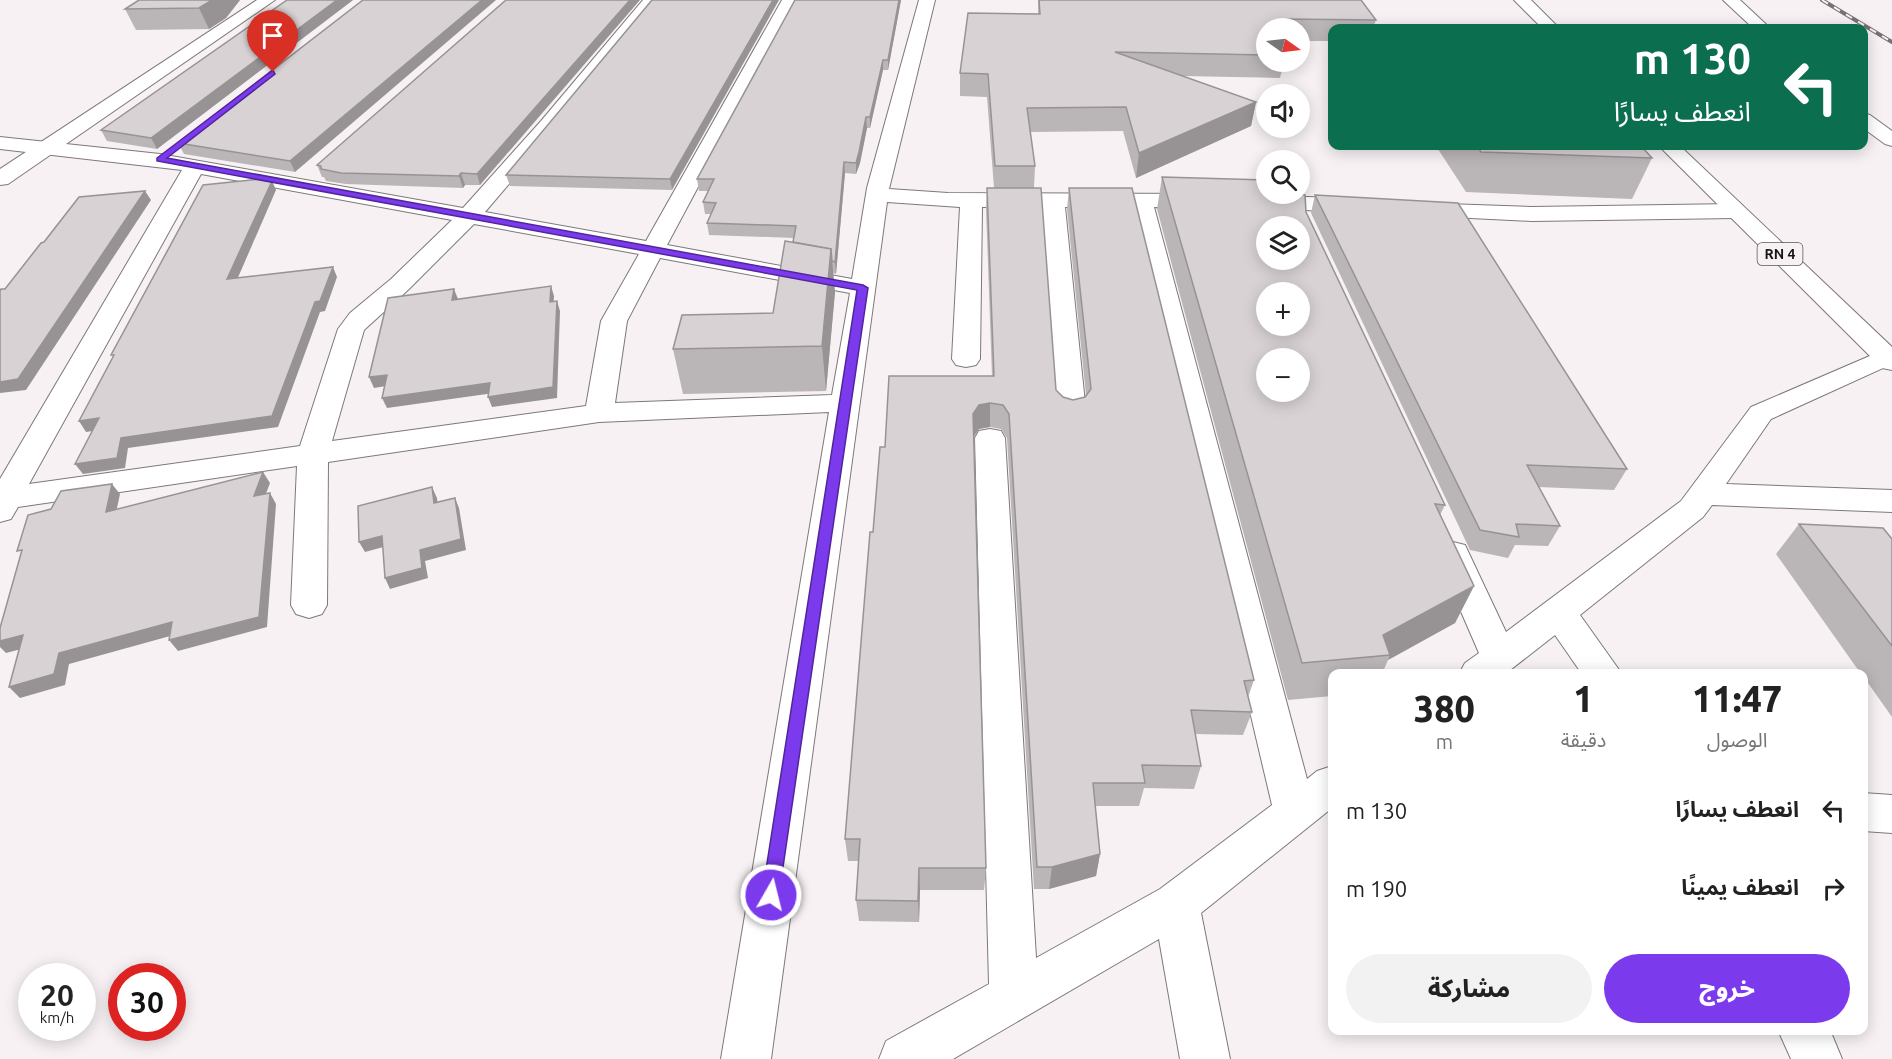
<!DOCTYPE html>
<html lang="ar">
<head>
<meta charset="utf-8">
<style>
  body { margin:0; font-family:Ubuntu,"Noto Sans Arabic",sans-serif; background:#f2f2f2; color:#222; direction:rtl; height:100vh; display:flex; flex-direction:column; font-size:22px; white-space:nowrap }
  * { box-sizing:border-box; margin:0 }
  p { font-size:20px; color:#767676 }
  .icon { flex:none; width:33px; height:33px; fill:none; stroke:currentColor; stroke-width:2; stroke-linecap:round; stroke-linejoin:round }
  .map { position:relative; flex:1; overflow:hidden; direction:ltr }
  .panel { position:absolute; left:1328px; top:669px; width:540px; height:366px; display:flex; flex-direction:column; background:#fff; border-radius:12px; box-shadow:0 3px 15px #0003; direction:rtl }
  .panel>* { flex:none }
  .hud { position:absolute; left:1328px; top:24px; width:540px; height:126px; border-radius:12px; box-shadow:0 3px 15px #0003; direction:rtl; background:#0b6e4f; color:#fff; overflow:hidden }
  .needle { width:39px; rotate:104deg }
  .controls { position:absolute; left:1256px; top:18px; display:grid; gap:12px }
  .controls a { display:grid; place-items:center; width:54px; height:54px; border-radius:50%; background:#fff; box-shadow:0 3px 15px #0003; font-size:30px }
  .speed { position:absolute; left:18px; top:963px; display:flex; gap:12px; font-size:30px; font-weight:700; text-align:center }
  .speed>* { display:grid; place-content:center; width:78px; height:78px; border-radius:50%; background:#fff; box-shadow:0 3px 15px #0003; line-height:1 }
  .speed small { font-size:15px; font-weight:400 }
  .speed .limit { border:9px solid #d22; background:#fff; color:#111 }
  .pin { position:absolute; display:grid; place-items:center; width:51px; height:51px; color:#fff; margin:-62px -26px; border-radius:50% 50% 50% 0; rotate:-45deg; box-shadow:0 0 6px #0007 }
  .pin .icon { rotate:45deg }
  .me { position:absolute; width:66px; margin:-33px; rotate:8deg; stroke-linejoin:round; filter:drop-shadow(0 0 4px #0008) }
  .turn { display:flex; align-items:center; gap:21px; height:126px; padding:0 18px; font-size:27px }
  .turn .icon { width:78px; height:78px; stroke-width:2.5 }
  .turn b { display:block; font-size:42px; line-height:51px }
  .eta { display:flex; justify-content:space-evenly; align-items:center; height:102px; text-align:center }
  .eta b { font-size:36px; font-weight:800; line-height:42px }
  .button { display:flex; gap:12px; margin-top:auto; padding:12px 18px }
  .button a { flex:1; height:69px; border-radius:36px; background:#7c3aed; color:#fff; font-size:24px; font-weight:800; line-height:69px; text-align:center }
  .button a+a { background:#f2f2f2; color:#222 }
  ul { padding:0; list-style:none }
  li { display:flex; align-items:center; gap:18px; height:78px; padding:0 18px }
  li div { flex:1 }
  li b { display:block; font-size:22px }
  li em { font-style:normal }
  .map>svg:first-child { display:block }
</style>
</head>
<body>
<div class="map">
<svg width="1892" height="1059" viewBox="0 0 1892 1059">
  <rect width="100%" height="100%" fill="#f7f1f4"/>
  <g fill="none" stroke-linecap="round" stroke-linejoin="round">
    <!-- minor casing -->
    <g stroke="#7e787b" stroke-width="2">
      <g id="minor">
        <path d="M 643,0 L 659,0 L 555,130 L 485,212 L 646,241 L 782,0 L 798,0 L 667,245 L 852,279 L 867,188 L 919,0 L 935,0 L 889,189 L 948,193 L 1202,194 L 1210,196 L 1213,201 L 1210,206 L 1202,208 L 1154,207 L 1307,779 L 1317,771 L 1332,766 L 1332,808 L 1201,913 L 1230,1059 L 1180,1059 L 1159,939 L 953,1059 L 879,1059 L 886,1041 L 989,984 L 975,438 L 979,431 L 990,429 L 1001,431 L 1005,438 L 1036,958 L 1160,889 L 1272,805 L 1131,207 L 1065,207 L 1086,413 L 1081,419 L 1071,422 L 1061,419 L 1056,413 L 1042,207 L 982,207 L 980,359 L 976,365 L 966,367 L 956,365 L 952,359 L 960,207 L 887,202 L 771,1059 L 721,1059 L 829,412 L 599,422 L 328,462 L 327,605 L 322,614 L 309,618 L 296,614 L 291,605 L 297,466 L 18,507 L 11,519 L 0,522 L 0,479 L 182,170 L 0,149 L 0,137 L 160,154 L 463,208 L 541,121 ZM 201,174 L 452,220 L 391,279 L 350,313 L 338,329 L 300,446 L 29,484 ZM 474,224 L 639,254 L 601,321 L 586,406 L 332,441 L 364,330 L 409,289 ZM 660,258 L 850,293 L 832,395 L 615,403 L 627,321 Z"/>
        <path d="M 1723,0 L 1740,0 L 1770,28 L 1753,28 Z"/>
        <path d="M 1863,113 L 1870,115 L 1892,131 L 1892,146 L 1885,144 L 1863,128 Z"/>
        <path d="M 1259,195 L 1358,199 L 1366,201 L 1369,206 L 1366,211 L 1358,213 L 1251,207 L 1248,202 L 1251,197 Z"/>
        <path d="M 1418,203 L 1532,207 L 1735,204 L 1743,206 L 1746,211 L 1743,216 L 1735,218 L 1532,221 L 1410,215 L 1407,210 L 1410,205 Z"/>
        <path d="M 1886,349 L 1892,350 L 1892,364 L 1771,419 L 1726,484 L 1892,490 L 1892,512 L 1712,505 L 1703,517 L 1580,615 L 1622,674 L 1582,674 L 1555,635 L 1505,674 L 1459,674 L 1465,663 L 1479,653 L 1436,554 L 1441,545 L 1453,542 L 1465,545 L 1506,632 L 1681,501 L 1751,407 Z"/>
        <path d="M 1863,793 L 1892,795 L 1892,833 L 1863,831 Z"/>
        <path d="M 1778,1030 L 1830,1030 L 1842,1059 L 1791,1059 Z"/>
      </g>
    </g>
    <!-- major casing -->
    <g stroke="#7e787b" stroke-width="2">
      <g id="major">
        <path d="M 257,0 L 275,0 L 8,184 L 0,185 L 0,169 Z"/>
        <path d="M 1514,0 L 1531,0 L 1559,28 L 1542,28 Z"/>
        <path d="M 1659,146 L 1680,146 L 1892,347 L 1892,370 L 1882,368 Z"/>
      </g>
    </g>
    <!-- minor -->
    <use href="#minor" fill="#fff" fill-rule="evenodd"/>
    <!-- major -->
    <use href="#major" fill="#fff" fill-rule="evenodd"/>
    <!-- rail casing -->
    <g stroke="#767273" stroke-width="4">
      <path id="rail" d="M 1822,0 L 1892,42"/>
    </g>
    <!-- rail -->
    <use href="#rail" stroke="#f7f1f4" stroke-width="2" stroke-dasharray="7" stroke-linecap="butt"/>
  </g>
  <!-- wall -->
  <g fill="#bab5b7">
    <path d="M 240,0 L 226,18 L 209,29 L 136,30 L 125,9 Z"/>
    <path d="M 287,0 L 353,0 L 157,149 L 107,141 L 101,130 Z"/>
    <path d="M 363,0 L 295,172 L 184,154 L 178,143 Z"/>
    <path d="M 506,0 L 480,185 L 465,185 L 463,188 L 346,184 L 326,181 L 324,177 L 322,177 L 317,165 Z"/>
    <path d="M 652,0 L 672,190 L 510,186 L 506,175 Z"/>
    <path d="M 795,0 L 901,0 L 888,70 L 883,70 L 870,128 L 867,128 L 860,163 L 856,174 L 845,173 L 836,274 L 833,273 L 835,292 L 826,391 L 683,394 L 673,349 L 773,313 L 793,242 L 794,238 L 709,235 L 707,223 L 711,214 L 705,214 L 703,202 L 709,191 L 699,191 L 697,179 Z"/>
    <path d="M 1038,0 L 1361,0 L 1376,20 L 1373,28 L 1332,28 L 1332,41 L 1299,41 L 1299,28 L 1266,28 L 1266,62 L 1284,62 L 1280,78 L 1182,76 L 1256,102 L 1251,126 L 1136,178 L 1123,131 L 1030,132 L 1035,166 L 1034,188 L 1056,390 L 1063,397 L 1073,400 L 1085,397 L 1086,395 L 1067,209 L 1069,188 L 1254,680 L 1248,697 L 1252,712 L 1243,735 L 1195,734 L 1201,766 L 1194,789 L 1144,788 L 1139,806 L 1095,806 L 1100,854 L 1096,876 L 1049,889 L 1034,889 L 1007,438 L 1001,429 L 990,427 L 979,429 L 974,436 L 986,868 L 984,890 L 920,890 L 919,922 L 859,921 L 856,900 L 859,861 L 848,861 L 845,839 L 873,532 L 885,447 L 992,376 L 986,209 L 987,188 L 994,188 L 987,97 L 960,96 L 960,73 L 1038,14 Z"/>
    <path d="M 1436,146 L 1641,146 L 1652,158 L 1632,199 L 1466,192 Z"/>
    <path d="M 1162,177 L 1306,212 L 1445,505 L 1440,515 L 1474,586 L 1455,623 L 1388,660 L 1382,674 L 1332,674 L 1332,696 L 1288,700 L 1157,209 Z"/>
    <path d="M 1315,195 L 1627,469 L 1614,490 L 1538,487 L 1560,526 L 1548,546 L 1515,545 L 1508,558 L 1470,550 L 1311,213 Z"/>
    <path d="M 1799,524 L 1892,539 L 1892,717 L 1863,676 L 1863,674 L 1861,674 L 1776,554 Z"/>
  </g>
  <!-- shaded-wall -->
  <g fill="#979395">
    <path d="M 212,0 L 240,0 L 226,18 L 209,29 L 199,8 Z"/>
    <path d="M 337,0 L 353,0 L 157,149 L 151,138 Z"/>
    <path d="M 482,0 L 496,0 L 295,172 L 290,161 Z"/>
    <path d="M 630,0 L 640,0 L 480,185 L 477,174 Z"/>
    <path d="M 773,0 L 779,0 L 672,190 L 670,179 Z"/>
    <path d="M 899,0 L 901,0 L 888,70 L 888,60 Z"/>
    <path d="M 883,60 L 883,70 L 870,128 L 870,117 Z"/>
    <path d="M 1256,102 L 1251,126 L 1136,178 L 1139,153 Z"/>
    <path d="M 866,117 L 867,128 L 860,163 L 856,174 L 856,163 Z"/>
    <path d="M 844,162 L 845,173 L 836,274 L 835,262 Z"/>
    <path d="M 461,173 L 465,185 L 463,188 L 459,176 Z"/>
    <path d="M 272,181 L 276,190 L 233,289 L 227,279 Z"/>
    <path d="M 145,191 L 151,200 L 26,390 L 0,393 L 0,382 Z"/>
    <path d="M 831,249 L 835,292 L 826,391 L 822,346 Z"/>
    <path d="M 333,267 L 337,277 L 325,311 L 320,312 L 278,427 L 128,448 L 125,468 L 83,474 L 75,464 L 121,438 L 315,302 Z"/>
    <path d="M 551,286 L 554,296 L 553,312 L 550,302 Z"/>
    <path d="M 454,289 L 458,299 L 452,300 Z"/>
    <path d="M 557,301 L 560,311 L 557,398 L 492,407 L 488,397 Z"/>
    <path d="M 387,375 L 392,385 L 374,388 L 369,377 Z"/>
    <path d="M 490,383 L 494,393 L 387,408 L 382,398 Z"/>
    <path d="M 990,403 L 990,427 L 979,429 L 973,438 L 973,414 L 979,405 Z"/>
    <path d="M 99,418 L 106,429 L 86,432 L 79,421 Z"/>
    <path d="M 263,472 L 270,483 L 261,507 L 254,496 Z"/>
    <path d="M 112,484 L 120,494 L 114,522 L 106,512 Z"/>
    <path d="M 432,487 L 437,498 L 439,514 L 434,503 Z"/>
    <path d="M 270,493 L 276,504 L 267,627 L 178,651 L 169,640 Z"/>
    <path d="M 455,498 L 459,508 L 466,550 L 425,561 L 428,578 L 390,589 L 385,578 Z"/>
    <path d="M 382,536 L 387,546 L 365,552 L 359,542 Z"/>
    <path d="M 1474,586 L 1455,623 L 1388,660 L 1390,655 L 1383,635 Z"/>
    <path d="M 172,622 L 181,633 L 69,664 L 65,685 L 20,698 L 9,687 L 59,653 Z"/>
    <path d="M 23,635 L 33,646 L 6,653 L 0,647 L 0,641 Z"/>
    <path d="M 1100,854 L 1096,876 L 1049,889 L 1052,867 Z"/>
    <path d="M 919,868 L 920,890 L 919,922 L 918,901 Z"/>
  </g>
  <!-- building -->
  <g fill="#d8d2d5" stroke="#979395" stroke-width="1.5" fill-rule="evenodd">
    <path d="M 139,0 L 212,0 L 199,8 L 125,9 Z"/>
    <path d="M 287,0 L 337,0 L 151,138 L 101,130 Z"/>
    <path d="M 363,0 L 482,0 L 290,161 L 178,143 Z"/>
    <path d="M 506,0 L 630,0 L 477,174 L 461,173 L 459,176 L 341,173 L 321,169 L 321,166 L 317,165 Z"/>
    <path d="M 652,0 L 773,0 L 670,179 L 506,175 Z"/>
    <path d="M 795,0 L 899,0 L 888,60 L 883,60 L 870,117 L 866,117 L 859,152 L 856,163 L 844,162 L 835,262 L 832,261 L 831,249 L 793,242 L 796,226 L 707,223 L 716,203 L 703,202 L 714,179 L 697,179 Z"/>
    <path d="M 1039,0 L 1361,0 L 1376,20 L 1286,19 L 1286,28 L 1266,28 L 1266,55 L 1115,52 L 1256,102 L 1139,153 L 1126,107 L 1027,108 L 1035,166 L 995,166 L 988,74 L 960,73 L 968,13 L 1040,14 Z"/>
    <path d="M 1477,146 L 1641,146 L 1652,158 L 1481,152 Z"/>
    <path d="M 1162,177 L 1266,180 L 1266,194 L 1297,194 L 1305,195 L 1306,212 L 1445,505 L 1435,504 L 1474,586 L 1383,635 L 1390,655 L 1302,663 ZM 1266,226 L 1299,226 L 1299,260 L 1266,260 ZM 1266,292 L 1299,292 L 1299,326 L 1266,326 ZM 1266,358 L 1299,358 L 1299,392 L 1266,392 Z"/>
    <path d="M 262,179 L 272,181 L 227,279 L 333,267 L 320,301 L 315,302 L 272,416 L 121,438 L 117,458 L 75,464 L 99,418 L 79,421 L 114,355 L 111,355 L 203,185 Z"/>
    <path d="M 987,188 L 1041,188 L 1056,390 L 1063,397 L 1073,400 L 1085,397 L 1091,389 L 1069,188 L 1132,188 L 1254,680 L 1244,681 L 1252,712 L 1191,710 L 1201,766 L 1142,765 L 1145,783 L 1093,783 L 1100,854 L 1052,867 L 1037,867 L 1009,414 L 1003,405 L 990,403 L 979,405 L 973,414 L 986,868 L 919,868 L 918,901 L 856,900 L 860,839 L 845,839 L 870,532 L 873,532 L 880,447 L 885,447 L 889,376 L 994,376 Z"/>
    <path d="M 145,191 L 18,379 L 0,382 L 0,291 L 1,289 L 5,289 L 41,243 L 44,242 L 79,197 Z"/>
    <path d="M 1315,195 L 1458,203 L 1627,469 L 1527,465 L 1560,526 L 1516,524 L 1519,537 L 1480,530 Z"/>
    <path d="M 785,241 L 831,249 L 822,346 L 673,349 L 682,315 L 773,313 Z"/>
    <path d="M 551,286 L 550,302 L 557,301 L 553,387 L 488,397 L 490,383 L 382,398 L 387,375 L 369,377 L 388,298 L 454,289 L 452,300 Z"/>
    <path d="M 263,472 L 254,496 L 270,493 L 259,617 L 169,640 L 172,622 L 59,653 L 54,674 L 9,687 L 23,635 L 0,641 L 0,628 L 22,550 L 17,551 L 28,515 L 51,509 L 61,491 L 112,484 L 106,512 Z"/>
    <path d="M 432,487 L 434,503 L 455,498 L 461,539 L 420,550 L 422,568 L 385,578 L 382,536 L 359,542 L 358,506 Z"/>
    <path d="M 1799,524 L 1883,528 L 1892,539 L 1892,646 Z"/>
  </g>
  <!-- route -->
  <path fill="#7c3aed" stroke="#51269a" stroke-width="1.5" d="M 273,70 L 275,74 L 167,158 L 863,285 L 868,288 L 778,901 L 771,904 L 765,901 L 762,895 L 857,290 L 157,161 L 157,158 Z"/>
  <g text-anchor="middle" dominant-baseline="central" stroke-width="4.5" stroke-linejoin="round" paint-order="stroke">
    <!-- shield labels -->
    <rect fill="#f7f1f4" stroke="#5a5758" stroke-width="1.5" x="1757.5" y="243" width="45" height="22" rx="4.5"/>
    <g font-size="14" font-weight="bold" fill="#171515">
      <text x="1780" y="254">RN 4</text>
    </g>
  </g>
</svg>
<div class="controls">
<a><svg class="needle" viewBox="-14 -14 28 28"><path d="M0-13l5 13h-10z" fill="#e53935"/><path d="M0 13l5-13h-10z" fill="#767676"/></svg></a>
<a><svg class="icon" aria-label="sound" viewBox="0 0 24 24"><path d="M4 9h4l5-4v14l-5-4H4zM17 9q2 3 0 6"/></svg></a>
<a><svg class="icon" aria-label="search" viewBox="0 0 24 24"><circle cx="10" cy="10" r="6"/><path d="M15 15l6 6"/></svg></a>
<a><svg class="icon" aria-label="layers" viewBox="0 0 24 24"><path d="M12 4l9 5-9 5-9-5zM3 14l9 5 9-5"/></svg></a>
<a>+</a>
<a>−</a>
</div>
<div class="speed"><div>20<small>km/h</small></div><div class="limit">30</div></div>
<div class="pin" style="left:273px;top:72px;background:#d93025"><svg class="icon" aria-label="arrive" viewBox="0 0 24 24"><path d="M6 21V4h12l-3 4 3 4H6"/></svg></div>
<svg class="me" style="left:771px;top:895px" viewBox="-20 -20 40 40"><circle r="17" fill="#7c3aed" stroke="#fff" stroke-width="3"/><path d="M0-11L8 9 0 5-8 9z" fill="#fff"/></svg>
<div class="hud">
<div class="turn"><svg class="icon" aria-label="left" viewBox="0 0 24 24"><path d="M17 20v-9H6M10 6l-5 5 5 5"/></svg><div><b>130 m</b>انعطف يسارًا</div></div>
</div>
<section class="panel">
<div class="eta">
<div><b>11:47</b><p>الوصول</p></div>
<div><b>1</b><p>دقيقة</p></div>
<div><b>380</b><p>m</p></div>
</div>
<ul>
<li><svg class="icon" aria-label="left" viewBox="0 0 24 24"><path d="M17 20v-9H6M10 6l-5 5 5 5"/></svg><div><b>انعطف يسارًا</b></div><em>130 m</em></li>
<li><svg class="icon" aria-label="right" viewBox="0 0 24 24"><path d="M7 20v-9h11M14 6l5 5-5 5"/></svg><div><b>انعطف يمينًا</b></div><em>190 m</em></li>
</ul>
<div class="button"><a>خروج</a><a>مشاركة</a></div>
</section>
</div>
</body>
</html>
